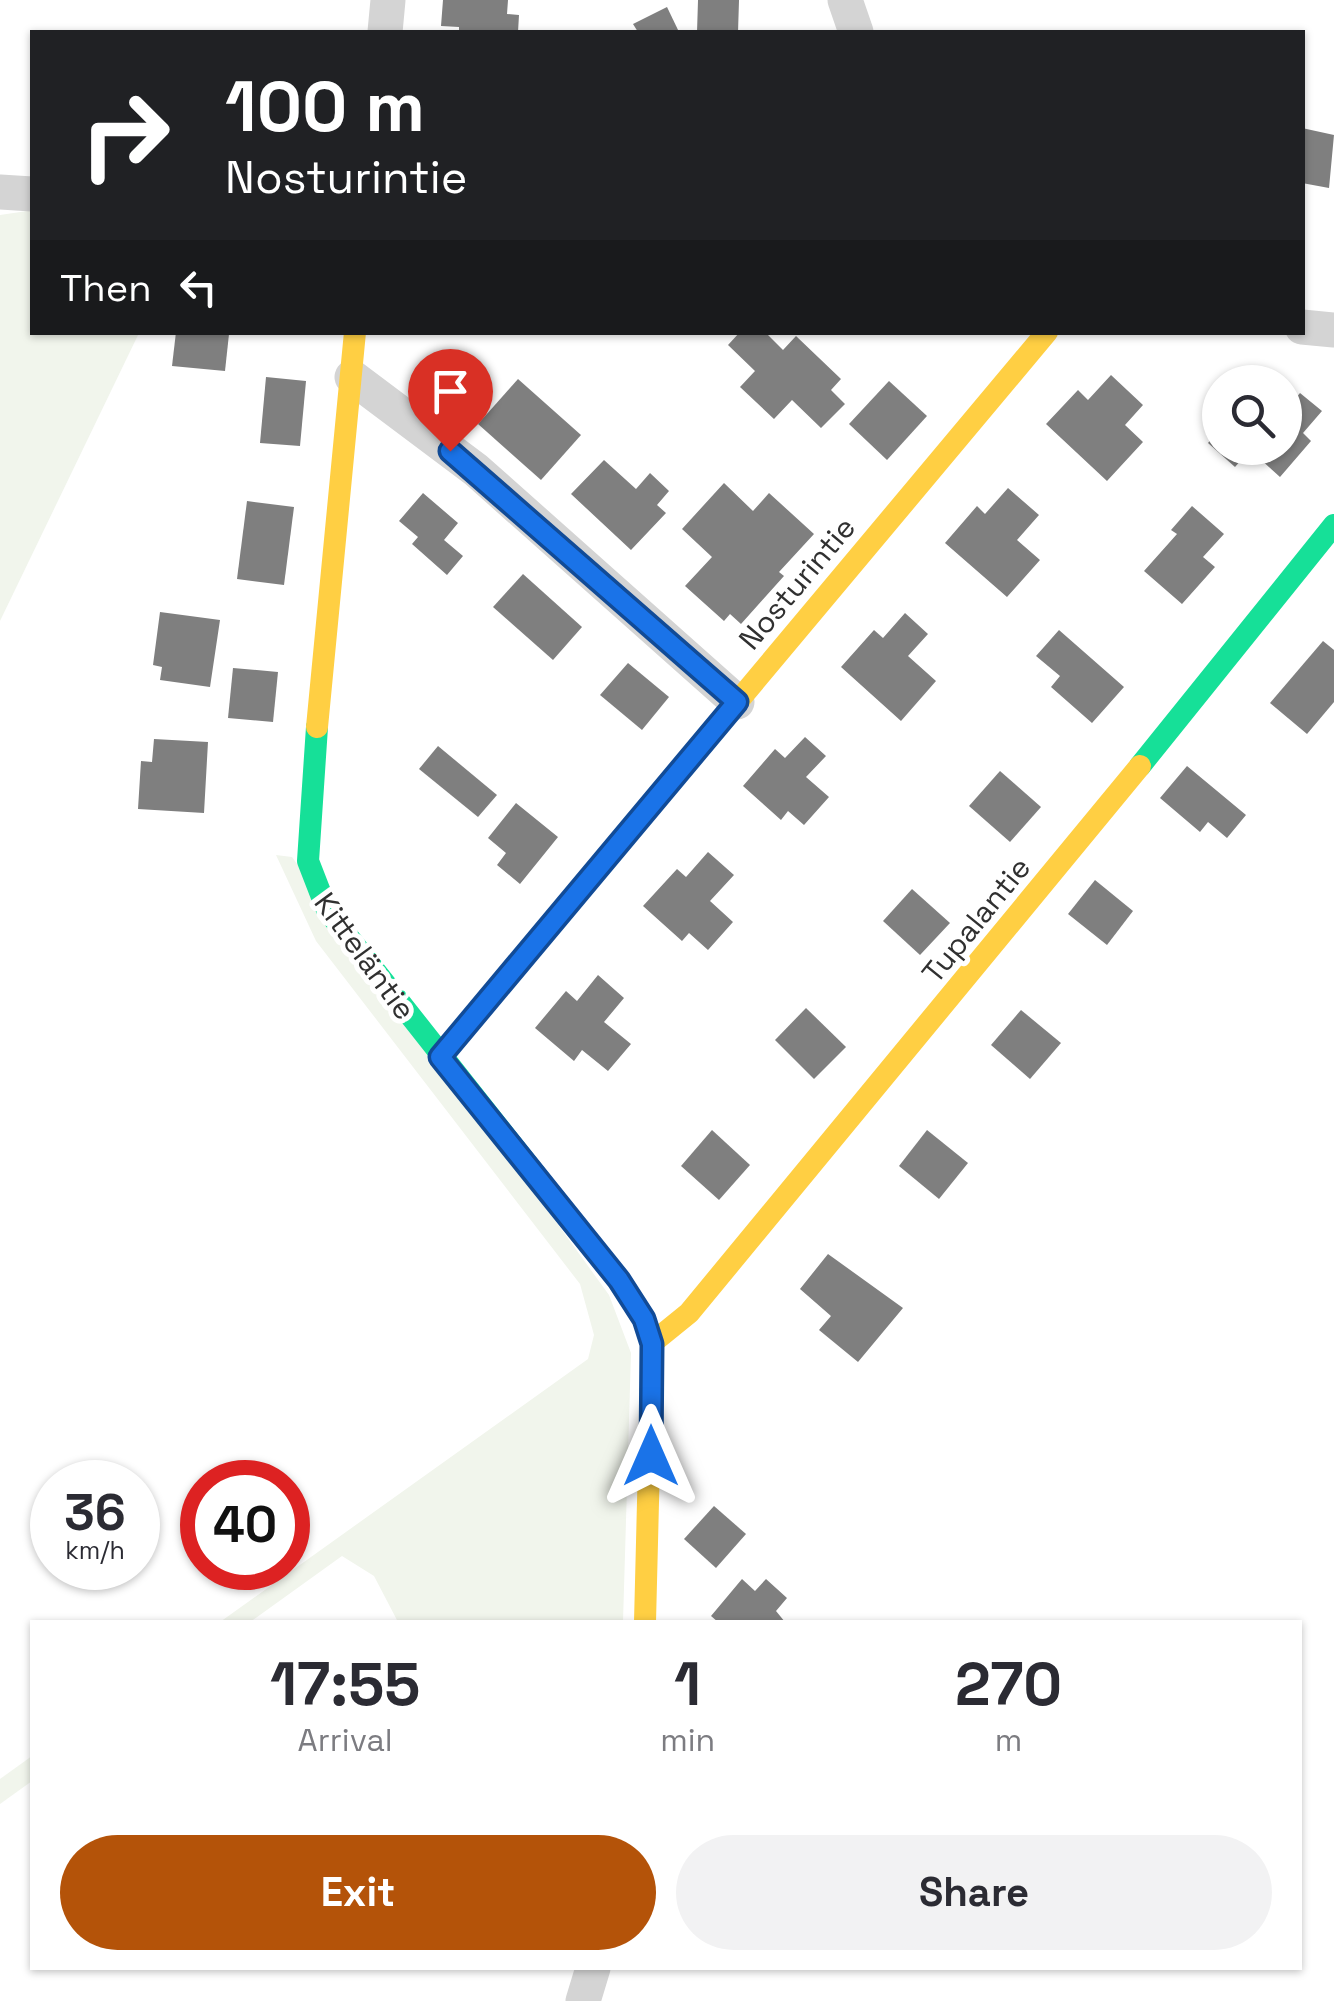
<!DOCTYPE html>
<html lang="en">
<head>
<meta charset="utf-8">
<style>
  body { margin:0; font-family:"Space Grotesk",sans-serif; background:#f2f2f3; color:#2b2b33; height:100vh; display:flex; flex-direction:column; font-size:38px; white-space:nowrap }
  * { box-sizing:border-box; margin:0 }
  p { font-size:32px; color:#7c7c81 }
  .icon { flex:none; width:55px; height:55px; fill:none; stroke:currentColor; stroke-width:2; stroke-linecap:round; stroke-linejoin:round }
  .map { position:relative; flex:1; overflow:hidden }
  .side { position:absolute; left:30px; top:1620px; width:1272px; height:350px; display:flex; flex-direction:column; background:#fff; border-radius:0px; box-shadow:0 2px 8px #0004 }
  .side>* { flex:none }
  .banner { position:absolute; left:30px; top:30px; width:1275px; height:305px; border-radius:0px; box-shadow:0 2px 8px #0004; background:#202124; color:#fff; overflow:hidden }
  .controls { position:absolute; left:1202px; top:365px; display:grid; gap:20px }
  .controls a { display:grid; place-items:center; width:100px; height:100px; border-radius:50%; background:#fff; box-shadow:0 2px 8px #0004; font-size:50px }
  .speed { position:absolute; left:30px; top:1460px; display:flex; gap:20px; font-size:50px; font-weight:700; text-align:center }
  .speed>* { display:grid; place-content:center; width:130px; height:130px; border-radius:50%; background:#fff; box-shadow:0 2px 8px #0004; line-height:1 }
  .speed small { font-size:25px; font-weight:400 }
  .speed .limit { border:15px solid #d22; background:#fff; color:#111 }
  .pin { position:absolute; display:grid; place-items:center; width:85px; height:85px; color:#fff; margin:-102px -42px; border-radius:50% 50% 50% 0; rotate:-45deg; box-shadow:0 0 10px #0007 }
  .pin .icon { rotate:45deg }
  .me { position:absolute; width:110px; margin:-55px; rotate:0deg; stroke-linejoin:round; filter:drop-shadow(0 0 8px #0008) }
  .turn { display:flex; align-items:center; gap:35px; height:210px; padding:0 30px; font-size:45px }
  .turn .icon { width:130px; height:130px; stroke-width:2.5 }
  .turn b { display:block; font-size:70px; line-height:85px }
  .then { display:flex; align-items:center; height:95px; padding:0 30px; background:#0003; gap:20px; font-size:38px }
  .eta { display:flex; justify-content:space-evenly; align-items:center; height:170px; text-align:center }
  .eta b { font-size:60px; font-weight:600; line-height:70px }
  .button { display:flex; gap:20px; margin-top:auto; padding:20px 30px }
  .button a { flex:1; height:115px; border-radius:60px; background:#b45309; color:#fff; font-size:40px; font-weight:600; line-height:115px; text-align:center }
  .button a+a { background:#f2f2f3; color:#2b2b33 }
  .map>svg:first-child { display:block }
</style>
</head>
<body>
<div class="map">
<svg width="1334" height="2001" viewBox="0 0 1334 2001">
  <rect width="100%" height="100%" fill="#fff"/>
  <!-- green -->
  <g fill="#f1f5ec">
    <path d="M 27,211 L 32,211 L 32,332 L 139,333 L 0,621 L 0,215 Z"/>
    <path d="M 276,855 L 292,857 L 609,1295 L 631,1353 L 623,1622 L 398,1622 L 374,1576 L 342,1556 L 250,1622 L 220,1622 L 588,1359 L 594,1335 L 580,1284 L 316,941 Z"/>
    <path d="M 32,1756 L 32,1781 L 0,1804 L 0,1779 Z"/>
  </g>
  <!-- building -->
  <g fill="#7f7f7f">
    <path d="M 443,0 L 508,0 L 507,14 L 519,15 L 518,32 L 459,32 L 459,27 L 441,26 Z"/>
    <path d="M 698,0 L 739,0 L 738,32 L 697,32 Z"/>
    <path d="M 667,7 L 679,32 L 638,32 L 633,24 Z"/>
    <path d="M 1302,128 L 1334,135 L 1329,188 L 1302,183 Z"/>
    <path d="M 176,332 L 229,334 L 225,371 L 172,366 Z"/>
    <path d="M 740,332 L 765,332 L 783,350 L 796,336 L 841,379 L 831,390 L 845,404 L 821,428 L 792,400 L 774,419 L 740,387 L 755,371 L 728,345 Z"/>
    <path d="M 1111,375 L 1143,405 L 1125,425 L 1143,442 L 1107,481 L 1046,424 L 1078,390 L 1088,400 Z"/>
    <path d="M 266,377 L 306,381 L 300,446 L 260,443 Z"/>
    <path d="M 518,379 L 581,435 L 541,480 L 478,424 Z"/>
    <path d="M 889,381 L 927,416 L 887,460 L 849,424 Z"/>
    <path d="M 1300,393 L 1322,411 L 1303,433 L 1311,441 L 1280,477 L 1250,450 L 1235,467 L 1208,443 L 1220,429 L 1220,448 L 1285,448 L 1285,411 Z"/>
    <path d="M 604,460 L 636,489 L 650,473 L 669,491 L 657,505 L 666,513 L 631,550 L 571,494 Z"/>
    <path d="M 724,483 L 753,511 L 769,493 L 814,534 L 779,572 L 784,576 L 741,624 L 730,614 L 724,621 L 685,586 L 712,557 L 682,529 Z"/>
    <path d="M 1008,488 L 1039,515 L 1017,540 L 1040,560 L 1007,597 L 945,543 L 977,506 L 985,514 Z"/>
    <path d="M 423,493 L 458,523 L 444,540 L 463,556 L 447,575 L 412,544 L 418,537 L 399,521 Z"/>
    <path d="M 247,501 L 294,507 L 284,585 L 237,579 Z"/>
    <path d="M 1192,506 L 1224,534 L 1203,557 L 1215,567 L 1182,604 L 1144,571 L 1177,534 L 1171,530 Z"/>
    <path d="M 523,574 L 582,627 L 553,660 L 493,607 Z"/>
    <path d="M 160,612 L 220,620 L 210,687 L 160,680 L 162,667 L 153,665 Z"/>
    <path d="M 905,613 L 928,634 L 908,656 L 936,681 L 901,721 L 841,667 L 874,630 L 883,638 Z"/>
    <path d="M 1059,630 L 1124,687 L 1092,723 L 1051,687 L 1060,676 L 1036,656 Z"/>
    <path d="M 1323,641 L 1334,650 L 1334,702 L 1307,734 L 1270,703 Z"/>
    <path d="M 628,663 L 669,697 L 642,730 L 600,695 Z"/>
    <path d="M 233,668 L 278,672 L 273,722 L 228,718 Z"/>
    <path d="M 805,737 L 826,756 L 806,777 L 829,797 L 804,825 L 788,811 L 781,820 L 743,786 L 775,749 L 785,758 Z"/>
    <path d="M 154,739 L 208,742 L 204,813 L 138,809 L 141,761 L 152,762 Z"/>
    <path d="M 438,746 L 497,795 L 478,817 L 419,769 Z"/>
    <path d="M 1187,766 L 1246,815 L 1227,838 L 1208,822 L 1200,832 L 1160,798 Z"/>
    <path d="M 1000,771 L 1041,807 L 1010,842 L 969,806 Z"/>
    <path d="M 516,803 L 558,837 L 520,884 L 497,865 L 506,853 L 488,838 Z"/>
    <path d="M 708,852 L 734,875 L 710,901 L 733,922 L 708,950 L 689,933 L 682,941 L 643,906 L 677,869 L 686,877 Z"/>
    <path d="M 1095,880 L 1133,911 L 1107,945 L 1068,914 Z"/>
    <path d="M 912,889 L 950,923 L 920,955 L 883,921 Z"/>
    <path d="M 598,975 L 624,998 L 604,1022 L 631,1044 L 608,1071 L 582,1050 L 574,1061 L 535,1028 L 566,991 L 577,1001 Z"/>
    <path d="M 806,1008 L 846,1047 L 814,1079 L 775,1040 Z"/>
    <path d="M 1021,1010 L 1061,1043 L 1030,1079 L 991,1045 Z"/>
    <path d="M 712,1130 L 750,1165 L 719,1200 L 681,1166 Z"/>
    <path d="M 927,1130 L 968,1163 L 939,1199 L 899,1166 Z"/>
    <path d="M 828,1254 L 903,1308 L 858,1362 L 819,1330 L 831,1316 L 800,1289 Z"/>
    <path d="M 714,1506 L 746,1534 L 716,1568 L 684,1539 Z"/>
    <path d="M 742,1579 L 755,1591 L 766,1579 L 787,1598 L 776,1611 L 785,1622 L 718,1622 L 711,1616 Z"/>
  </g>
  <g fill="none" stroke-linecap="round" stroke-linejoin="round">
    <!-- street -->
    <g stroke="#d4d4d4" stroke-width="35">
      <path d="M 845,0 L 856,32"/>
      <path d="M 385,32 L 388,0"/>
      <path d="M 0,192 L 32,194"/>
      <path d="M 1302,327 L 1334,330"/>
      <path d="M 352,377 L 476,470 L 737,702"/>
      <path d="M 583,2001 L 593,1968"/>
    </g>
    <!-- fast -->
    <g stroke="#16e098" stroke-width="22">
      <path d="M 317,727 L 308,861 L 327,910 L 611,1270"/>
      <path d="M 1140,766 L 1334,525"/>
    </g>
    <!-- slow -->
    <g stroke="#ffcf43" stroke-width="22">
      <path d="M 317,727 L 355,332"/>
      <path d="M 440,1057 L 1047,332"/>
      <path d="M 611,1270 L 644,1319 L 652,1343 L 645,1622"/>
      <path d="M 652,1343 L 689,1313 L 1140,766"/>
    </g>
  </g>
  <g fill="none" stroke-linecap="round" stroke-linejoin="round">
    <!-- route casing -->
    <g stroke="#114b97" stroke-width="25">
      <path id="route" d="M 450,451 L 737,702 L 440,1057 L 619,1280 L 644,1319 L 652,1344 L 651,1456"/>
    </g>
    <!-- route -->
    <use href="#route" stroke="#1a73e8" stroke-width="18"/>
  </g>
  <g text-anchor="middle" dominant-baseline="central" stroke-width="10" stroke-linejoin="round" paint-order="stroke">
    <!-- street labels -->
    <g font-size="30" fill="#303030" stroke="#fff">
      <text transform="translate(797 583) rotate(-50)">Nosturintie</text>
      <text transform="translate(976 920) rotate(-51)">Tupalantie</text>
      <text transform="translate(365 956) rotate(54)">Kitteläntie</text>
    </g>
  </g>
</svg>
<div class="controls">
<a><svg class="icon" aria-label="search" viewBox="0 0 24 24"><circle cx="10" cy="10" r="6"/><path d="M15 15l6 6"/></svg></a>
</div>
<div class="speed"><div>36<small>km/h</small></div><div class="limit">40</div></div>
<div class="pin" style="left:450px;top:451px;background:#d93025"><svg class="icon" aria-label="arrive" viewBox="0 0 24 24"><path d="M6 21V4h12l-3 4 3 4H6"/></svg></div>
<svg class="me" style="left:651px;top:1456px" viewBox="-20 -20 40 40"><path d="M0-17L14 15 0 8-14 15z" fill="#1a73e8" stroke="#fff" stroke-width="4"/></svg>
<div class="banner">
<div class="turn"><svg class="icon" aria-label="right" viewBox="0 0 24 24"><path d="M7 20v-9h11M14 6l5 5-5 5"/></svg><div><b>100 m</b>Nosturintie</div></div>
<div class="then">Then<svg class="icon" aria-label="left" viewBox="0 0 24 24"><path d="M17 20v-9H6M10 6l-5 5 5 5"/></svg></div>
</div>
<section class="side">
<div class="eta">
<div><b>17:55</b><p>Arrival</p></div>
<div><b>1</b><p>min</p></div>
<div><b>270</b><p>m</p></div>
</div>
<div class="button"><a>Exit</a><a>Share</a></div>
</section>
</div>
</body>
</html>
